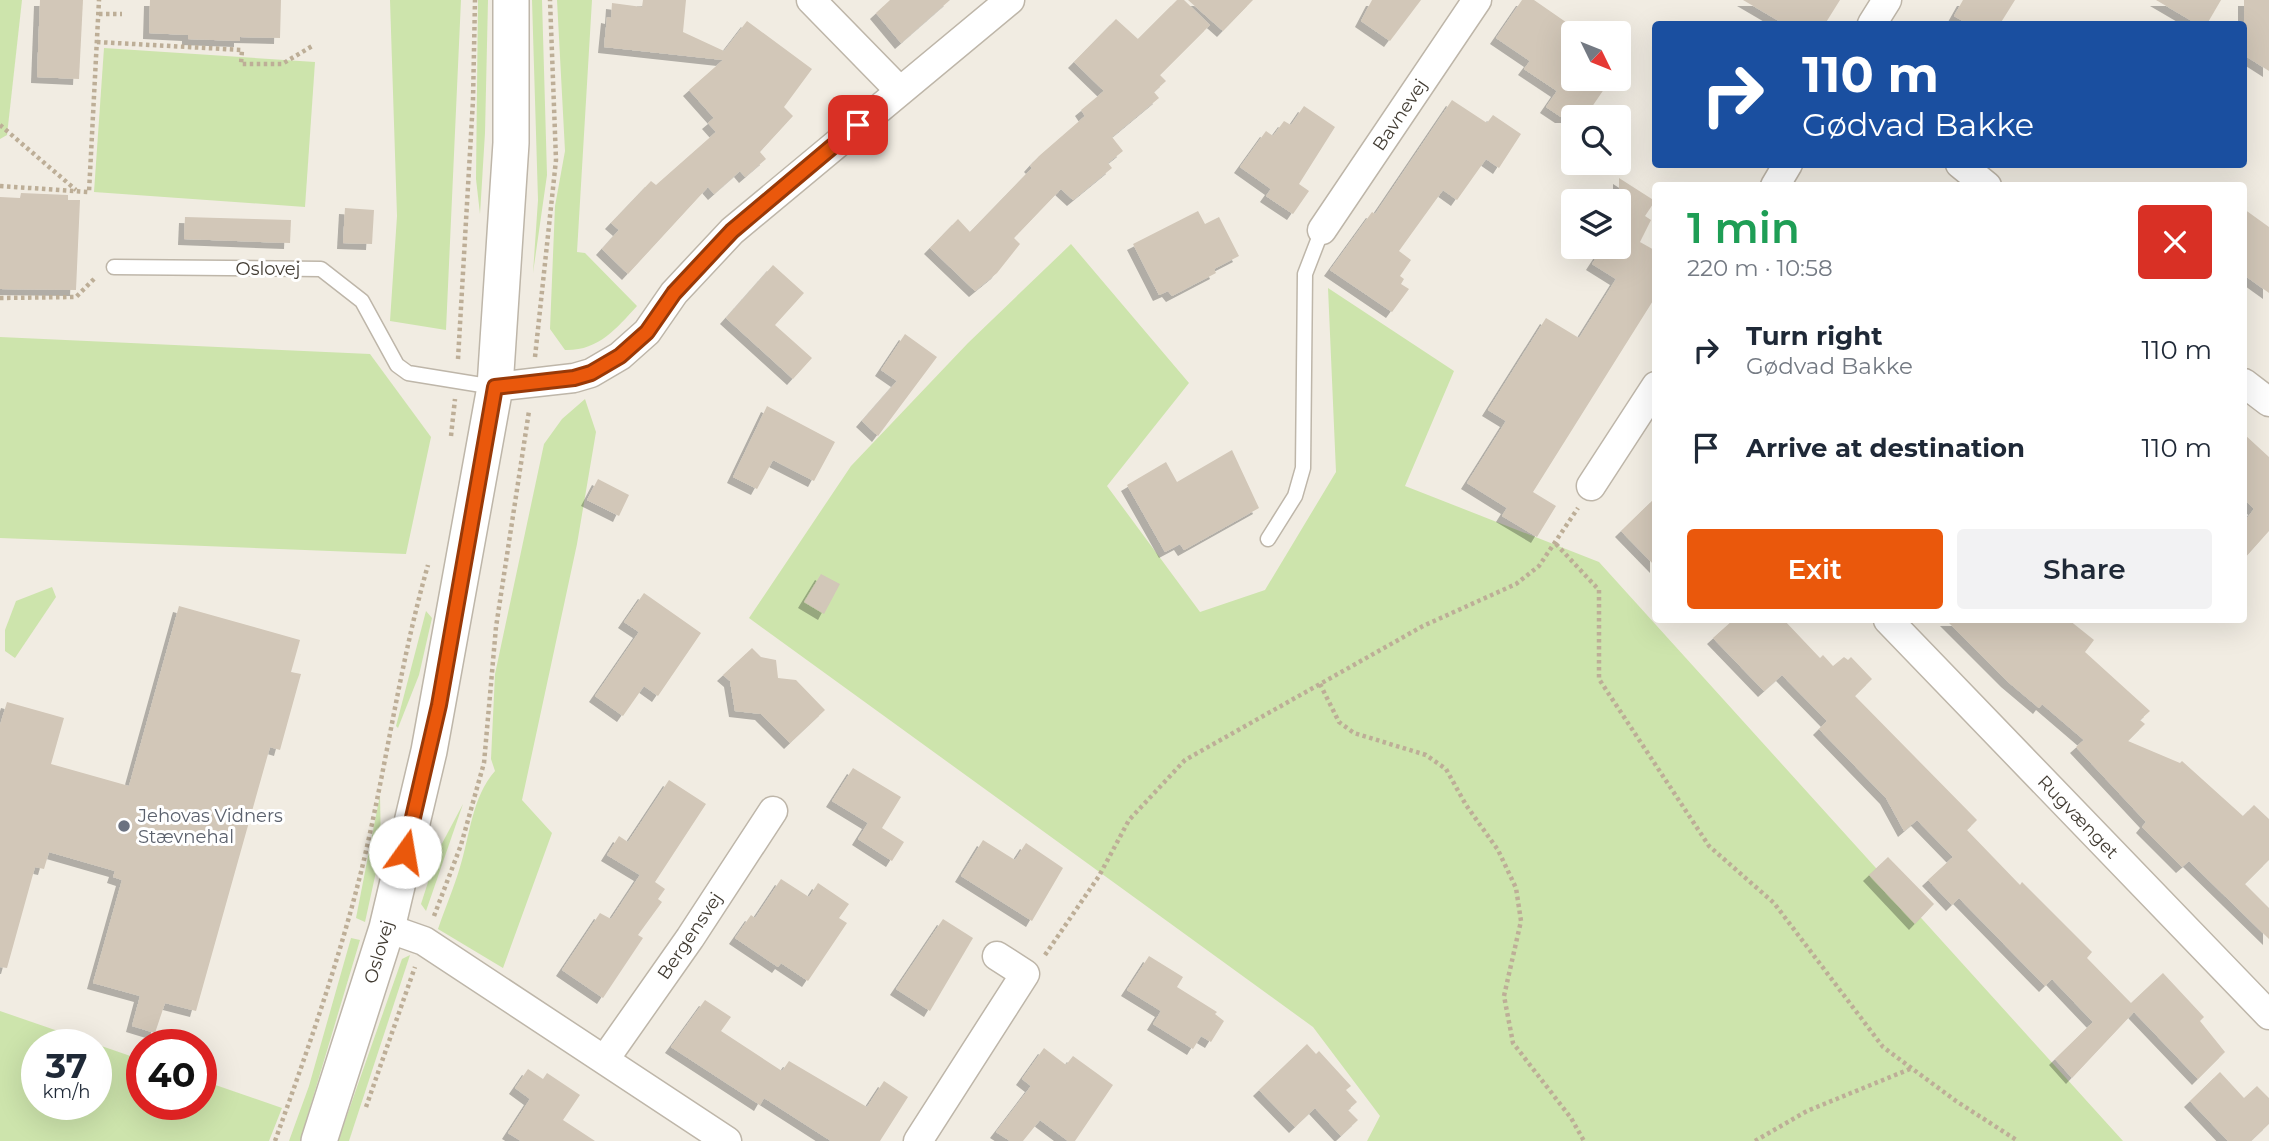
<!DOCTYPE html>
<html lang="en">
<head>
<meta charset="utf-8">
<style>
  body { margin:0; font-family:Montserrat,sans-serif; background:#f2f2f3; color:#1f2937; height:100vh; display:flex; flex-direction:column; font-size:26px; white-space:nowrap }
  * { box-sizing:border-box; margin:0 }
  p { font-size:23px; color:#747a83 }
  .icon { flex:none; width:38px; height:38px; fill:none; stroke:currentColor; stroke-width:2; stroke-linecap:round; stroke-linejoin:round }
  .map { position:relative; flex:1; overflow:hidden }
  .sheet { position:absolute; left:1652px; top:182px; width:595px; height:441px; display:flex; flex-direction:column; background:#fff; border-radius:7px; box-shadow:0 7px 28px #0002 }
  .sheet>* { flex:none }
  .top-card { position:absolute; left:1652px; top:21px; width:595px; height:147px; border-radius:7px; box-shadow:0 7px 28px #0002; background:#1a4fa0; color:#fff; overflow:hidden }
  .needle { width:46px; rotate:133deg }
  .controls { position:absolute; left:1561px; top:21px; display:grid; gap:14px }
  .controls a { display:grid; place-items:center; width:70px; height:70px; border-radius:7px; background:#fff; box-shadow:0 7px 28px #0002; font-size:35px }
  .speed { position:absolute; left:21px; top:1029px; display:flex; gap:14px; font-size:35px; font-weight:700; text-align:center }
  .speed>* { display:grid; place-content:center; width:91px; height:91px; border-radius:50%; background:#fff; box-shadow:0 7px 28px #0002; line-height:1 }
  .speed small { font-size:18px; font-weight:400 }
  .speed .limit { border:10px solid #d22; background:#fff; color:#111 }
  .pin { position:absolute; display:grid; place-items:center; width:60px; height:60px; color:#fff; margin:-30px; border-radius:14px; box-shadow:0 4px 10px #0006 }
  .me { position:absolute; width:77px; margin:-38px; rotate:13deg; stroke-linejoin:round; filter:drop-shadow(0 0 5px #0008) }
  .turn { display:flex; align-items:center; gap:24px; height:147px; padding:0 35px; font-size:32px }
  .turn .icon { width:91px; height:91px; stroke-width:2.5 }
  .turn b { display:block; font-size:49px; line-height:60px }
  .round { display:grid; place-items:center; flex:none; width:74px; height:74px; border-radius:7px; background:#f2f2f3 }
  .summary { display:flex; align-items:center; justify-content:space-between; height:119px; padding:0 35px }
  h1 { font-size:42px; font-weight:600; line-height:52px; color:#1e9e55 }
  .cta { display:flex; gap:14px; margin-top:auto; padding:14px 35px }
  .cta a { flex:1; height:80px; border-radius:7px; background:#ea580c; color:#fff; font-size:28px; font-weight:600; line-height:80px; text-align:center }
  .cta a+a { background:#f2f2f3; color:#1f2937 }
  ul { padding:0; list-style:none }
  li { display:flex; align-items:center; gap:21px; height:98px; padding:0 35px }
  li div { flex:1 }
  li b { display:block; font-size:26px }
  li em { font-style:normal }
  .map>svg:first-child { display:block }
</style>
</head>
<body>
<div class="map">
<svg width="2269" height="1141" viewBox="0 0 2269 1141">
  <defs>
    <filter id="shadow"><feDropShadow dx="-6" dy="6" stdDeviation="0" flood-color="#0004"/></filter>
  </defs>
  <rect width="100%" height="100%" fill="#f1ece2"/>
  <!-- green -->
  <g fill="#cde4ac" fill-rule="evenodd">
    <path d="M 0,0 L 22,0 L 7,135 L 0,139 Z"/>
    <path d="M 390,0 L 461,0 L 446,330 L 390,321 L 397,216 Z"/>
    <path d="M 478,0 L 488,0 L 485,133 L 480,214 L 476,179 Z"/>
    <path d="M 532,0 L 542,0 L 547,175 L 533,273 L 538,200 Z"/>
    <path d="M 557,0 L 592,0 L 577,252 L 585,253 L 637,306 C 616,329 598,351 565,350 L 550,329 L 555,206 L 565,151 Z"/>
    <path d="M 104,48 L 315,62 L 305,207 L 94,192 Z"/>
    <path d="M 1071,244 L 1189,383 L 1107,486 L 1200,612 L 1265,590 L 1336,472 L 1328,288 L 1454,371 L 1405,486 L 1599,562 L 2123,1141 L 1367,1141 L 1380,1116 L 1313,1027 L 749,618 L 851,466 L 968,343 Z"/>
    <path d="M 0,337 L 370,354 L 431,437 L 406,554 L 0,538 Z"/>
    <path d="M 585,399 L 596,432 L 577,544 L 522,800 L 552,833 L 503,968 L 438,929 C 445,908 454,888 460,867 C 470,835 472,797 495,771 L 491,759 L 495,674 L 544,444 L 562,419 Z"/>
    <path d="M 52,587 L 56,597 L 15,658 L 5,651 L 5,630 L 16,601 Z"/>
    <path d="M 426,611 L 432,618 L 419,675 L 398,728 L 396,726 Z"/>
    <path d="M 380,795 L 381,849 L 365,922 L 356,918 Z"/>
    <path d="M 463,804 L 426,911 L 421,904 L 438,851 Z"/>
    <path d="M 351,938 L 360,940 L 300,1141 L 289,1141 L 309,1086 Z"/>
    <path d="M 410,955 L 349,1141 L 338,1141 L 402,959 Z"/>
    <path d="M 0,1011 L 142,1060 L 142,1104 L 201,1104 L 201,1080 L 282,1108 L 269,1141 L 0,1141 ZM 37,1045 L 96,1045 L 96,1104 L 37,1104 Z"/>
  </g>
  <!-- building -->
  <g fill="#d2c7b8" filter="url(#shadow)">
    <path d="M 40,0 L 83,0 L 79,79 L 37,77 Z"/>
    <path d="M 150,0 L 281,0 L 280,38 L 240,37 L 240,41 L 188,39 L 188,35 L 149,33 Z"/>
    <path d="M 643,0 L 686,0 L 683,32 L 724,51 L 747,21 L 812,69 L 784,107 L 793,116 L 760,152 L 766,159 L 745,177 L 740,171 L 714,194 L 708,187 L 628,274 L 602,249 L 619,230 L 611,223 L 651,181 L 656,185 L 716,132 L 708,123 L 714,118 L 689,90 L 723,60 L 604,47 L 607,17 L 611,18 L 612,3 L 642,7 Z"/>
    <path d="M 890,0 L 950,0 L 901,43 L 876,13 Z"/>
    <path d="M 1177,0 L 1184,0 L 1210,25 L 1160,75 L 1166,81 L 1154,92 L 1159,98 L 1112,137 L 1123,151 L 1108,163 L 1112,168 L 1073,200 L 1061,189 L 1014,238 L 1020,244 L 997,273 L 975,291 L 930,248 L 958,219 L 970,232 L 1032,168 L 1030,166 L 1039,156 L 1085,116 L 1081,110 L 1104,91 L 1074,62 L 1116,19 L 1138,39 Z"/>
    <path d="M 1188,0 L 1253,0 L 1223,31 Z"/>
    <path d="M 1372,0 L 1421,0 L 1390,41 L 1361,21 Z"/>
    <path d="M 1522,0 L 1534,0 L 1573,27 L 1573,79 L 1611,79 L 1585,117 L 1561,117 L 1546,107 L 1557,91 L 1524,69 L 1530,61 L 1496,38 Z"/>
    <path d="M 1743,0 L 1840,0 L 1825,24 L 1784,24 Z"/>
    <path d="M 1963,0 L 2015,0 L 2000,24 L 1968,24 L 1954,16 Z"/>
    <path d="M 2156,0 L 2221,0 L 2207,24 L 2197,24 Z"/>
    <path d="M 2244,0 L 2269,0 L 2269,71 L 2244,55 Z"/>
    <path d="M 1452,100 L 1487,123 L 1493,115 L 1521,134 L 1499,168 L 1486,159 L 1457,200 L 1443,190 L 1399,251 L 1411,260 L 1400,276 L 1404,279 L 1401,284 L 1409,289 L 1392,312 L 1330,270 L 1372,212 L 1375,214 Z"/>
    <path d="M 1304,106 L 1335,127 L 1299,184 L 1309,191 L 1293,214 L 1266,196 L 1271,189 L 1240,167 L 1266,131 L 1273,136 L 1284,121 L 1291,125 Z"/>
    <path d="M 1619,178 L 1655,201 L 1645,216 L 1651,220 L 1640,242 L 1656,251 L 1656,296 L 1533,492 L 1556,506 L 1537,537 L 1502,516 L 1507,508 L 1467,483 L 1506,421 L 1488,410 L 1546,318 L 1579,338 L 1616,279 L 1592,264 L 1603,247 L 1619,247 Z"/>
    <path d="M 21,193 L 68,195 L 68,200 L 80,200 L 76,290 L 0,289 L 0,197 L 20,198 Z"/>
    <path d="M 345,208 L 374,210 L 372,244 L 343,243 Z"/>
    <path d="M 2244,209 L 2269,227 L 2269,293 L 2244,275 Z"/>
    <path d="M 1198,211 L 1205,224 L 1219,217 L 1239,256 L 1214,269 L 1216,273 L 1172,296 L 1168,291 L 1159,295 L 1133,244 Z"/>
    <path d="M 185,217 L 291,220 L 290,243 L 184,239 Z"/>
    <path d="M 773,265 L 804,293 L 775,325 L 812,358 L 793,379 L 726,318 Z"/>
    <path d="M 905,334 L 937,357 L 878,436 L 862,421 L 897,381 L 881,370 Z"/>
    <path d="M 767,406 L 835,442 L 814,481 L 773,460 L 757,489 L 733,477 Z"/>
    <path d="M 2244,434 L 2269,457 L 2269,531 L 2244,559 L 2244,522 L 2254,509 L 2244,499 Z"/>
    <path d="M 1232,450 L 1259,508 L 1184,550 L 1180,544 L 1165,552 L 1127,485 L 1166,462 L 1177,482 Z"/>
    <path d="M 598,479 L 629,495 L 619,516 L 587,500 Z"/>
    <path d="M 1656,497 L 1656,567 L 1621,531 Z"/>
    <path d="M 821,574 L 840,584 L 824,614 L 804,602 Z"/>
    <path d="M 644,593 L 701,633 L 658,696 L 644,686 L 623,716 L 595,696 L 639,632 L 624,622 Z"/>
    <path d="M 179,606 L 300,640 L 291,672 L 301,674 L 280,750 L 270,747 L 196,1011 L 165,1003 L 155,1033 L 132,1026 L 140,996 L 93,983 L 122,880 L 113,877 L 115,871 L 49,852 L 44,869 L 35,867 L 7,968 L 0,967 L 0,725 L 7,702 L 64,718 L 51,764 L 129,786 Z"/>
    <path d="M 1733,620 L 1784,620 L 1820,658 L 1823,655 L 1833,666 L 1844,657 L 1848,660 L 1851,657 L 1872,679 L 1855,696 L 1977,820 L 1967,830 L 2020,885 L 2022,882 L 2092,952 L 2087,958 L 2131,1003 L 2163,973 L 2204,1017 L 2200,1021 L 2225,1052 L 2198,1079 L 2134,1012 L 2072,1078 L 2055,1059 L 2093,1022 L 2052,979 L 2045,986 L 1959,898 L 1952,905 L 1928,880 L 1953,857 L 1917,820 L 1904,831 L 1886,798 L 1819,729 L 1827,721 L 1782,675 L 1764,691 L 1713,638 Z"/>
    <path d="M 1946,620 L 2069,620 L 2094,640 L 2085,652 L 2150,711 L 2140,720 L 2145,724 L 2128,741 L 2180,763 L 2182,761 L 2243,816 L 2254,805 L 2269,819 L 2269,860 L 2245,884 L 2269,908 L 2269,939 L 2189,861 L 2182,867 L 2142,827 L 2146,822 L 2076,747 L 2084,740 L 2042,704 L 2039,708 L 2007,681 Z"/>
    <path d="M 752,648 L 761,657 L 776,660 L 778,678 L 796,680 L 825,710 L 790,743 L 761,714 L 735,711 L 730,681 L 723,675 Z"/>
    <path d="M 853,768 L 901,797 L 882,828 L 904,842 L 892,861 L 858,839 L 868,823 L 832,801 Z"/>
    <path d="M 669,780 L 706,804 L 655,882 L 665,889 L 658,899 L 662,902 L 638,935 L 643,938 L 603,998 L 562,970 L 600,913 L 611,919 L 640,875 L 607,855 L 619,836 L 628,842 Z"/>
    <path d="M 983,840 L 1015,860 L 1026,843 L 1063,868 L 1032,921 L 961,876 Z"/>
    <path d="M 1888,857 L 1934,904 L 1915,924 L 1869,875 Z"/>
    <path d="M 781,879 L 809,897 L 818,883 L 849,904 L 839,918 L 847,923 L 808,981 L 781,963 L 778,967 L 735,938 L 751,915 L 755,918 Z"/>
    <path d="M 943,919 L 973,938 L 930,1011 L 896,989 Z"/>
    <path d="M 1149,956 L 1183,977 L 1177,987 L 1217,1012 L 1215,1014 L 1224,1021 L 1211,1042 L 1201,1036 L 1193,1049 L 1153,1024 L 1161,1011 L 1127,990 Z"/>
    <path d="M 705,1000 L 731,1017 L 721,1031 L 782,1071 L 789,1061 L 867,1107 L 884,1081 L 908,1097 L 880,1141 L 831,1141 L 764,1098 L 760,1105 L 671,1047 Z"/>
    <path d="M 1307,1044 L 1316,1054 L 1319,1051 L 1351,1086 L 1346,1090 L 1357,1102 L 1348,1110 L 1358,1120 L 1341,1136 L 1315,1108 L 1295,1127 L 1259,1090 Z"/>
    <path d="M 1044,1048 L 1066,1065 L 1073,1056 L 1113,1085 L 1075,1141 L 1068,1141 L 1040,1120 L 1023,1141 L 1010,1141 L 996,1132 L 1031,1086 L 1022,1079 Z"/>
    <path d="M 528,1069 L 543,1079 L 547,1073 L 580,1095 L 563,1120 L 595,1141 L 521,1141 L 508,1133 L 530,1099 L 515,1088 Z"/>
    <path d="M 2220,1072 L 2244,1098 L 2257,1086 L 2269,1098 L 2269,1124 L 2251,1141 L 2228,1141 L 2190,1101 Z"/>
  </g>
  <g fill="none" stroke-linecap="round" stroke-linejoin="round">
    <!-- service casing -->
    <g stroke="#beb6a9" stroke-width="17">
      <g id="service">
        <path d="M 114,267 L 321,269 L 362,301 L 397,365 L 408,373 L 494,387"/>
        <path d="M 1268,539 L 1295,496 L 1303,468 L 1305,274 L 1322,230"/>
      </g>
    </g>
    <!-- minor casing -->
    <g stroke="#beb6a9" stroke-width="31">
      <g id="minor">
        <path d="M 811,0 L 899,90"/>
        <path d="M 1872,24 L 1887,0"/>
        <path d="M 1960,164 L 1987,186"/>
        <path d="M 1775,186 L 1788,164"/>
        <path d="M 1322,230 L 1477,0"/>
        <path d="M 2244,383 L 2269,402"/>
        <path d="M 495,387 L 574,378 L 591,373 L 620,356 L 647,332 L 674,293 L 732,231 L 1010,0"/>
        <path d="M 1591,486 L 1656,386"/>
        <path d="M 1888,620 L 2269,1015"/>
        <path d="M 387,928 L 424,941 L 727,1141"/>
        <path d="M 605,1059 L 690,938 L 773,811"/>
        <path d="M 918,1141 L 1025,974 L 997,956"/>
      </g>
    </g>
    <!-- tertiary casing -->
    <g stroke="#beb6a9" stroke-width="38">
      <path id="tertiary" d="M 319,1141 L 387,928 L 429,751 L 495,387 L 511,143 L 511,0"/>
    </g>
    <!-- path -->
    <g stroke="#bdae97" stroke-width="4.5" stroke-dasharray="3.5 3.5" stroke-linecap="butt">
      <path d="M 99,14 L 122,14"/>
      <path d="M 97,42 L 242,50 L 241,64 L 282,64 L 314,45"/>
      <path d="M 0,125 L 76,190"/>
      <path d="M 0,186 L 89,192 L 99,0"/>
      <path d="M 0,298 L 76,297 L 96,277"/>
      <path d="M 535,357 L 556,160 L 550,0"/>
      <path d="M 458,359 L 473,100 L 475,0"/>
      <path d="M 451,436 L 455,399"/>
      <path d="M 1556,544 L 1599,590 L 1599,679 L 1709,846 L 1774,903 L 1883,1047 L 1956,1101 L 2018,1141"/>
      <path d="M 1320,684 L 1339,722 L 1354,733 L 1426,755 L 1446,769 L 1466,805 L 1498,850 L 1516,888 L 1521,921 L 1504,996 L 1513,1043 L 1571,1118 L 1584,1141"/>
      <path d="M 434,916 L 461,845 L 484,763 L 496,627 L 529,411"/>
      <path d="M 1045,955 L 1099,876 L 1129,820 L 1185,760 L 1423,626 L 1516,584 L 1539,566 L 1578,508"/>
      <path d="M 366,1107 L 415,967"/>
      <path d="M 275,1141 C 307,1052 338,964 361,872 C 386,770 399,666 428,565"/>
      <path d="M 1755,1141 L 1807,1111 L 1910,1069"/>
    </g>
    <!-- service -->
    <use href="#service" stroke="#fff" stroke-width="14"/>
    <!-- minor -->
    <use href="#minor" stroke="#fff" stroke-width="28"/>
    <!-- tertiary -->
    <use href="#tertiary" stroke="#fff" stroke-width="35"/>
  </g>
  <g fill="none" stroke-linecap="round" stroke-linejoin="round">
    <!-- route casing -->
    <g stroke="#983908" stroke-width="18">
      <path id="route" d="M 405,852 L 439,705 L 495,387 L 574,378 L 591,373 L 620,356 L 647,332 L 674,293 L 732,231 L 858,125"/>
    </g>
    <!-- route -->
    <use href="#route" stroke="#ea580c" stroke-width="12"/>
  </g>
  <!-- markers -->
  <circle fill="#6b7280" stroke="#fff" stroke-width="2.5" cx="124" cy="826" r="7"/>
  <g text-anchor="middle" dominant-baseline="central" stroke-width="6" stroke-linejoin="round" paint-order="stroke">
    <!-- street labels -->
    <g font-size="18" fill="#423c33" stroke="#fff">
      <text transform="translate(1400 115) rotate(-56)">Bavnevej</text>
      <text x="268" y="269">Oslovej</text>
      <text transform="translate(2078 817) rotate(46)">Rugvænget</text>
      <text transform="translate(690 936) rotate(-56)">Bergensvej</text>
      <text transform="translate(379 952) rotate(-74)">Oslovej</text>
    </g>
    <!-- worship labels -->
    <g font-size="18" fill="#5b616d" stroke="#fff" text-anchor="start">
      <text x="138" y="816">Jehovas Vidners<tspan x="138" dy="21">Stævnehal</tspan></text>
    </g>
  </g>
</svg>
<div class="controls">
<a><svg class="needle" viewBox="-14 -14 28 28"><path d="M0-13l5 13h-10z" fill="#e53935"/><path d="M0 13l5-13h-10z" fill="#747a83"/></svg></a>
<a><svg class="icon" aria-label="search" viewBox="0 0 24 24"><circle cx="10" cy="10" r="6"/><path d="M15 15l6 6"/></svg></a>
<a><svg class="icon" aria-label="layers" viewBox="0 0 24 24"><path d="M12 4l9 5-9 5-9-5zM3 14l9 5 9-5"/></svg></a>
</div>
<div class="speed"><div>37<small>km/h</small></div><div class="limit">40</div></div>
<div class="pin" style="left:858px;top:125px;background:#d93025"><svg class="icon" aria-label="arrive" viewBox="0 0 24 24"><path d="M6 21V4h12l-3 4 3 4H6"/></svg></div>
<svg class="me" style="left:405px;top:852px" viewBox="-20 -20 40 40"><circle r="19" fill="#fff"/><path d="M0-13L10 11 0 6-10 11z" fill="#ea580c"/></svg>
<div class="top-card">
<div class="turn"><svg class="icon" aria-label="right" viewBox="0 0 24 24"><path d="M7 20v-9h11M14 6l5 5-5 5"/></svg><div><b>110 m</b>Gødvad Bakke</div></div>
</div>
<section class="sheet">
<div class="summary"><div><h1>1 min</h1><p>220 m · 10:58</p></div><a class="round" style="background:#d93025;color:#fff"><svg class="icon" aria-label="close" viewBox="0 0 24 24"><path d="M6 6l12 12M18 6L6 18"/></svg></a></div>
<ul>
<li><svg class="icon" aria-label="right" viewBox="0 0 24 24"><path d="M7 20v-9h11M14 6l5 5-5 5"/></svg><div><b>Turn right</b><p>Gødvad Bakke</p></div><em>110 m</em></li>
<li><svg class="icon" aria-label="arrive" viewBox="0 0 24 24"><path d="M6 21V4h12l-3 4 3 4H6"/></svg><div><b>Arrive at destination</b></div><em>110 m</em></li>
</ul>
<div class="cta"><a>Exit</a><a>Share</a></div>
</section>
</div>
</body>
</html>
